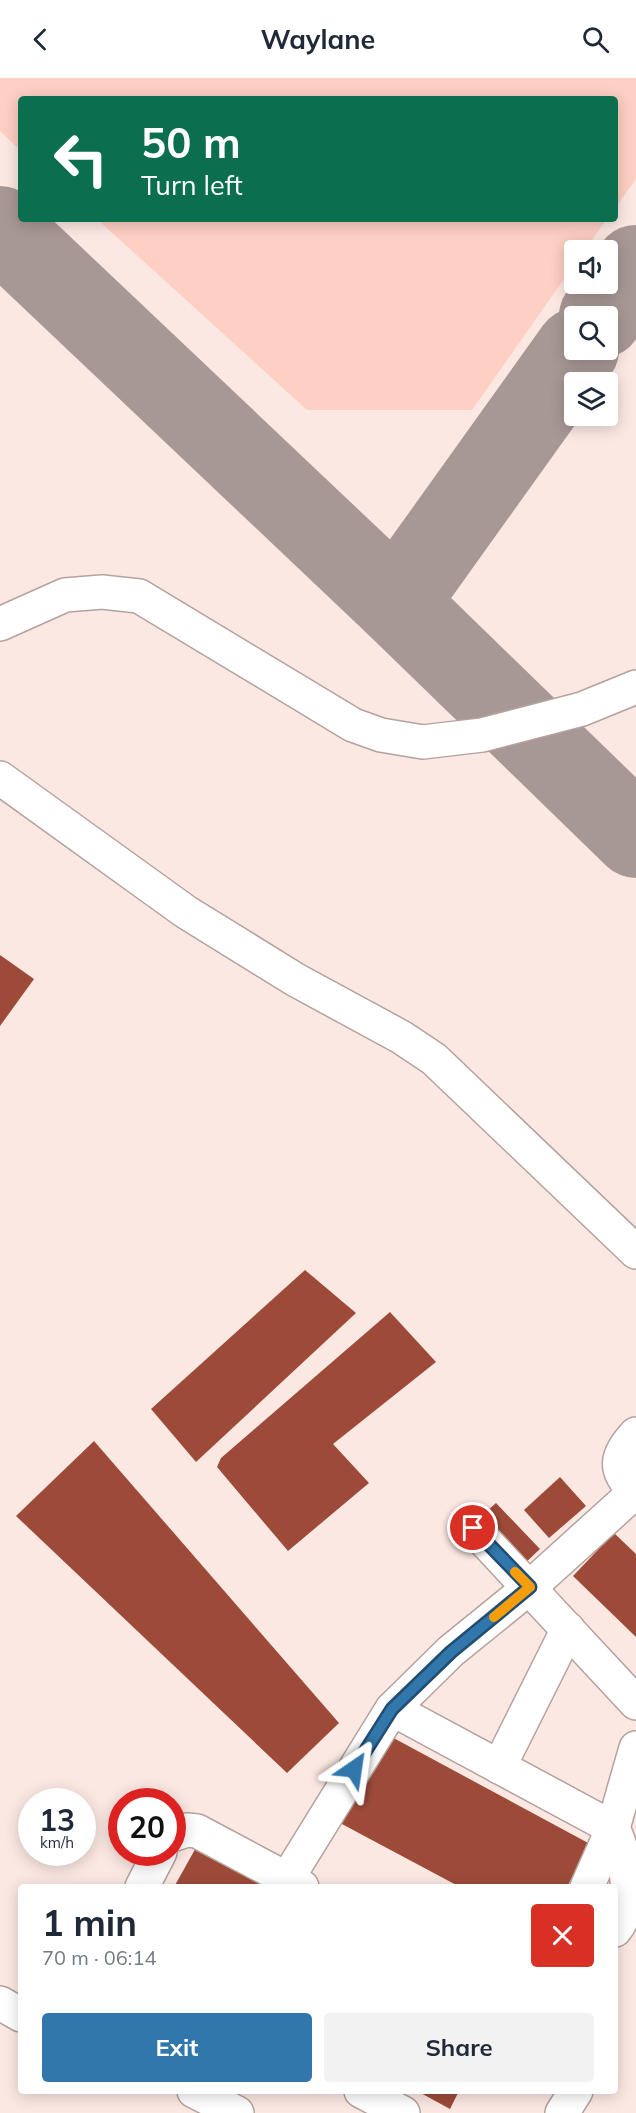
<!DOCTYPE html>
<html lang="en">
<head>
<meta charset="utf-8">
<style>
  body { margin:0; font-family:Mulish,sans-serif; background:#f2f2f3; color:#1f2937; height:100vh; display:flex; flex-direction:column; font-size:22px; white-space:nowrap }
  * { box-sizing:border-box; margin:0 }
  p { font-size:20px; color:#747a83 }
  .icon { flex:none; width:33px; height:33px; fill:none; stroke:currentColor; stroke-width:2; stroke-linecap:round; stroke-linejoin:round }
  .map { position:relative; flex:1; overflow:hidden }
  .panel { position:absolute; left:18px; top:1806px; width:600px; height:210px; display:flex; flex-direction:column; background:#fff; border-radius:6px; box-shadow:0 3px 15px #0003 }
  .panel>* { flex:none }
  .banner { position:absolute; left:18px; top:18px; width:600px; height:126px; border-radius:6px; box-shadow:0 3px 15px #0003; background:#0b6e4f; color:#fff; overflow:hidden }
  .fabs { position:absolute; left:564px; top:162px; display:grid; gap:12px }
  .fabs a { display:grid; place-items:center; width:54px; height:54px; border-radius:6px; background:#fff; box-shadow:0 3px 15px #0003; font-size:30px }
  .speed { position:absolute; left:18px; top:1710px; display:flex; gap:12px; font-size:30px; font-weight:700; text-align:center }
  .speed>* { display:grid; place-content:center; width:78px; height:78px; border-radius:50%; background:#fff; box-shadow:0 3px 15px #0003; line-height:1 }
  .speed small { font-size:15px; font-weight:400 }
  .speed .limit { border:9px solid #d22; background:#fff; color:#111 }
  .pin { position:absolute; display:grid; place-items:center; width:51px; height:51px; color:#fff; margin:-26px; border:3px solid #fff; border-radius:50%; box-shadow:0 2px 6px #0007 }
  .me { position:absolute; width:66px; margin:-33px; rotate:32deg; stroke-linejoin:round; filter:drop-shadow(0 0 4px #0008) }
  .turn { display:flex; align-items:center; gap:21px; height:126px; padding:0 24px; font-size:27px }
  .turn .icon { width:78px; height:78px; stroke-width:2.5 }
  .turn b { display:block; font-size:42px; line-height:51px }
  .round { display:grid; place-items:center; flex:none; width:63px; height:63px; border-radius:6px; background:#f2f2f3 }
  .overview { display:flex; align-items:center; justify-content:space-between; height:102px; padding:0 24px }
  h1 { font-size:36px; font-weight:700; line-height:45px }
  .action { display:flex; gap:12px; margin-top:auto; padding:12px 24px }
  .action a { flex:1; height:69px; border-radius:6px; background:#3177ac; color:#fff; font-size:24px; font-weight:700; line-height:69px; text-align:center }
  .action a+a { background:#f2f2f3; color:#1f2937 }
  header { display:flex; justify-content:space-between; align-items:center; height:78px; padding:0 24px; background:#fff; font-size:27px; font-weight:700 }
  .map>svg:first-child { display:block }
</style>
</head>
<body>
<header><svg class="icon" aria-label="back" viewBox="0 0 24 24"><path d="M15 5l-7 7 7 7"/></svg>Waylane<svg class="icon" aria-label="search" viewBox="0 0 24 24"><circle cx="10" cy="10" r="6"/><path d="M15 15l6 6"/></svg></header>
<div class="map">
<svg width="636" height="2035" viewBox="0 0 636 2035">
  <rect width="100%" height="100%" fill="#fce8e3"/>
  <!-- green -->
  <g fill="#fecfc3">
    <path d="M 0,0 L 636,0 L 636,101 L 615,130 L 615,21 L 21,21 L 21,73 L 0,53 Z"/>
    <path d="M 97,141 L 607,141 L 585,172 L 574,172 L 574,187 L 472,332 L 307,332 Z"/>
  </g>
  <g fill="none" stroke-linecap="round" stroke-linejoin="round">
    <!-- taxiway -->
    <g stroke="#a89895" stroke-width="84">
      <path d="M 0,150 L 396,525 L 636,758"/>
      <path d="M 601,238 L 636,189"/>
      <path d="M 396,525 L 577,272"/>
    </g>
  </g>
  <!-- building -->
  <g fill="#9d4b38">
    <path d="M 0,877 L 34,901 L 0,948 Z"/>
    <path d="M 305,1192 L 356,1235 L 196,1384 L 151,1331 Z"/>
    <path d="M 390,1234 L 436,1284 L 333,1366 L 369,1405 L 288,1473 L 217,1389 L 221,1380 Z"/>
    <path d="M 94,1363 L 339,1645 L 287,1695 L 16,1438 Z"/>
    <path d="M 560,1399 L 586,1428 L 549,1460 L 524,1432 Z"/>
    <path d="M 496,1425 L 540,1471 L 522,1488 L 477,1442 Z"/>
    <path d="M 614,1455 L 636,1476 L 636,1559 L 573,1498 Z"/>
    <path d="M 388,1657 L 590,1766 L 567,1809 L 460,1809 L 340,1745 Z"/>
    <path d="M 198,1766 L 279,1809 L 174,1809 Z"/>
    <path d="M 417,2013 L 459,2013 L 450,2031 Z"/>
  </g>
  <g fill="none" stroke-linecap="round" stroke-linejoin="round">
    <!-- minor casing -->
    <g stroke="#b5a29e" stroke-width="36">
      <g id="minor">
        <path d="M 0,546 L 65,517 L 102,514 L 139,518 L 353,647 L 381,657 L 423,664 L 482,657 L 582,631 L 636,609"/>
        <path d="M 0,700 L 186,834 L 296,902 L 401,959 L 434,981 L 636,1174"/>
        <path d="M 636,1356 C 615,1379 613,1392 636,1415"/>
        <path d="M 473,1450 L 636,1625"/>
        <path d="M 392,1631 L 613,1750 C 627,1781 636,1826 615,1852"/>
        <path d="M 499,1689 L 568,1551"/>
        <path d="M 172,1757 L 187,1752 L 197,1753 L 302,1809"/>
        <path d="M 287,1801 L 392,1631 L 451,1573 L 530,1509 L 635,1414"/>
        <path d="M 142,1809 L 160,1774"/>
        <path d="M 587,1809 L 613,1750 L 636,1670"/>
        <path d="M 0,1925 L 21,1937"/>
        <path d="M 194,2013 L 237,2035"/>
        <path d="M 361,2013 L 403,2035"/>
        <path d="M 562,2035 L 576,2013"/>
      </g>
    </g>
    <!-- minor -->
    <use href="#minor" stroke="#fff" stroke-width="33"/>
  </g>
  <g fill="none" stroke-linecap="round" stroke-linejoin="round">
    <!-- route casing -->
    <g stroke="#204d70" stroke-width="15">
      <path id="route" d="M 354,1691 L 392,1631 L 451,1574 L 530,1509 L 473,1450"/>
    </g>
    <!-- route -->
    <use href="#route" stroke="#3177ac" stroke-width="10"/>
    <!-- slow -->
    <path stroke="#f59e0b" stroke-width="10" d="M 494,1539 L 530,1509 L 515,1494"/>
  </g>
</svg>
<div class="fabs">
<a><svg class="icon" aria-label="sound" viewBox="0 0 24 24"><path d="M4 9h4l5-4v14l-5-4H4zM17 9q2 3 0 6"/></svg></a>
<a><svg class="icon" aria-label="search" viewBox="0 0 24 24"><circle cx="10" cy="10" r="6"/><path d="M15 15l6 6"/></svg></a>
<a><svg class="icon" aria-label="layers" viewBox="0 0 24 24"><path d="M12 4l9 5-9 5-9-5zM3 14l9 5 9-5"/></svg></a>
</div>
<div class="speed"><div>13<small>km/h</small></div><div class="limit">20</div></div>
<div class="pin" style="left:473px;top:1450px;background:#d93025"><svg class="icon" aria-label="arrive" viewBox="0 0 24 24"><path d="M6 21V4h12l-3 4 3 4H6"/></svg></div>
<svg class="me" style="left:354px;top:1691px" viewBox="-20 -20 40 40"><path d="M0-17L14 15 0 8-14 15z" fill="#3177ac" stroke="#fff" stroke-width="4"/></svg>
<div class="banner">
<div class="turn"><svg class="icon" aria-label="left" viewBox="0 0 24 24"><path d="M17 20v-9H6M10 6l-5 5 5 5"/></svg><div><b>50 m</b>Turn left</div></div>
</div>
<section class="panel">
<div class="overview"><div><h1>1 min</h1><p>70 m · 06:14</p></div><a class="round" style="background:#d93025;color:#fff"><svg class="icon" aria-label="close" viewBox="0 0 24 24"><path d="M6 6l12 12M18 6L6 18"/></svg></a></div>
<div class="action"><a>Exit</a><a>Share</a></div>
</section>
</div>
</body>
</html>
